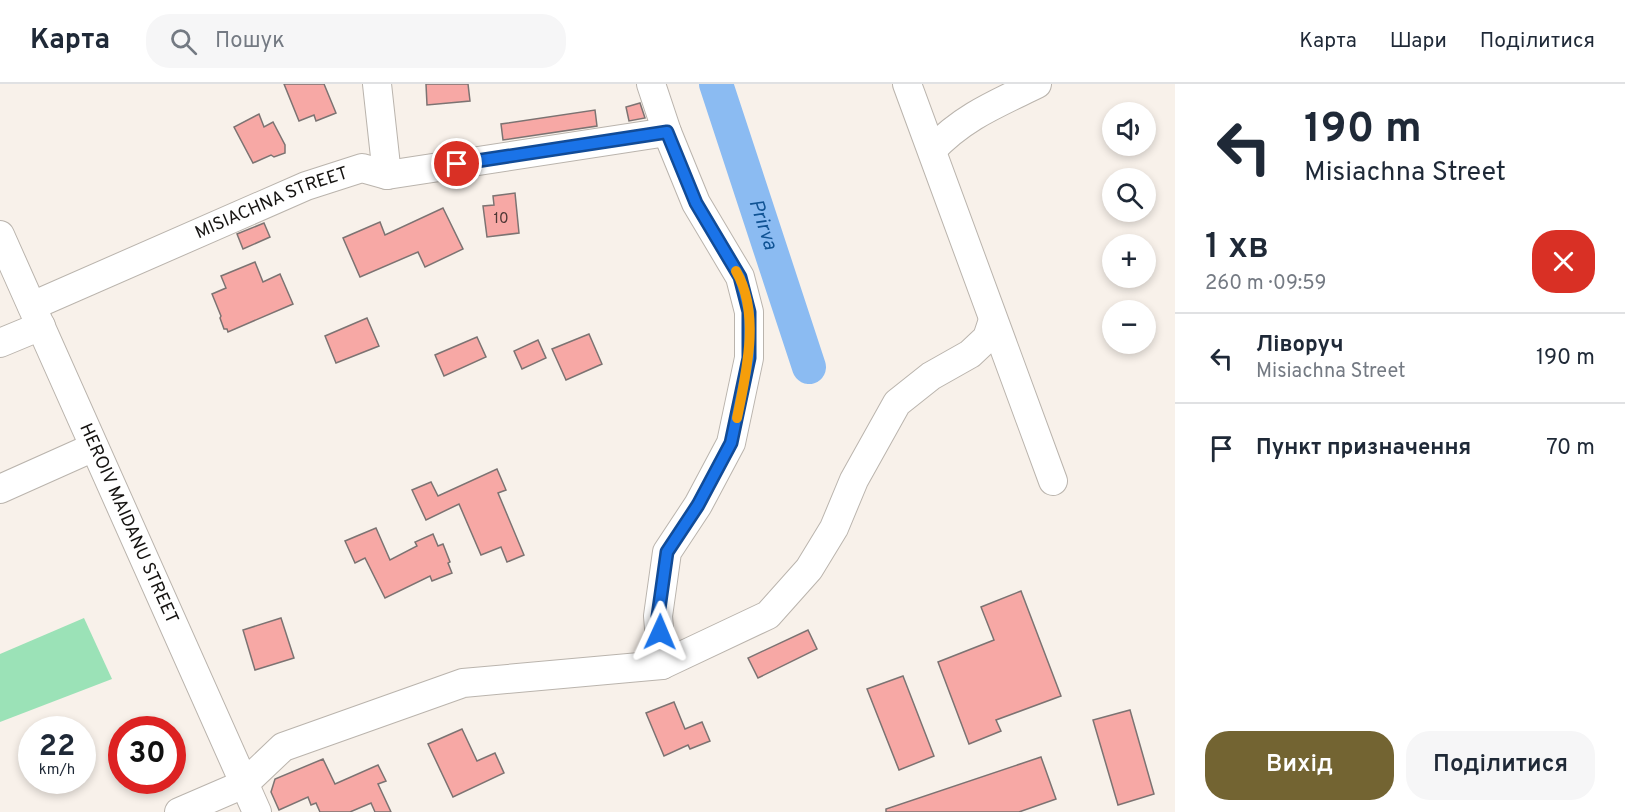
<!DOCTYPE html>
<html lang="uk">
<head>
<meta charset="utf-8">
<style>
  body { margin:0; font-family:Overpass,sans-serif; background:#f6f6f7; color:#1f2937; height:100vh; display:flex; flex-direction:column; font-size:22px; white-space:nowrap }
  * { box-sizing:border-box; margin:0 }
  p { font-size:20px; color:#747a83 }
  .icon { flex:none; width:33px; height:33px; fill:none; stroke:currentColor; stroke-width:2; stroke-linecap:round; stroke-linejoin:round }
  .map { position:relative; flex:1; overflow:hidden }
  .drawer { display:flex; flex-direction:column; background:#fff; width:450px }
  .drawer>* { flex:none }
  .top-card { background:#fff; color:#1f2937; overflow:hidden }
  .controls { position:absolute; left:1102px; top:18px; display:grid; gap:12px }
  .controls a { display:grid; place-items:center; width:54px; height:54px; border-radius:50%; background:#fff; box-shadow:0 3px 9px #0003; font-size:30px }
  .speed { position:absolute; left:18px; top:632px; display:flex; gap:12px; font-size:30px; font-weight:700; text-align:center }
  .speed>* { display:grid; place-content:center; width:78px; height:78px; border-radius:50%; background:#fff; box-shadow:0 3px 9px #0003; line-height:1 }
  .speed small { font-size:15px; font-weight:400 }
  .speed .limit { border:9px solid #d22; background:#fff; color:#111 }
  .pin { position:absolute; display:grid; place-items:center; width:51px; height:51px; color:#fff; margin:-26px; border:3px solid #fff; border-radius:50%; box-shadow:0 2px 6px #0007 }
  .me { position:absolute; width:66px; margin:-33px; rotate:1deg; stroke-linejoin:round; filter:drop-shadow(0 0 4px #0008) }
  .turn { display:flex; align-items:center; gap:21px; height:126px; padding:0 30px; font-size:27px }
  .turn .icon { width:78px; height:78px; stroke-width:2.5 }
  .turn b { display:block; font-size:42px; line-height:51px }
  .round { display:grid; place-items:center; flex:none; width:63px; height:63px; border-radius:24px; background:#f6f6f7 }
  .headline { display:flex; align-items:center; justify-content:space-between; height:102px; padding:0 30px }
  h1 { font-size:36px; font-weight:600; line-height:45px }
  .action { display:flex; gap:12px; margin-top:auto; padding:12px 30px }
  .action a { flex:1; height:69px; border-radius:24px; background:#736432; color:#fff; font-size:24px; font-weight:600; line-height:69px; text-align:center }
  .action a+a { background:#f6f6f7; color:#1f2937 }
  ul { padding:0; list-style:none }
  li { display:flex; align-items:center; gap:18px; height:90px; padding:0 30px; border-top:2px solid #e0e1e3 }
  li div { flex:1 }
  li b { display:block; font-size:22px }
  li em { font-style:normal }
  header { display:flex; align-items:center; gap:36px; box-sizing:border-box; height:84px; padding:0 30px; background:#fff; border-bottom:2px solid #e0e1e3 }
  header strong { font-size:28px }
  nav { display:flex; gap:33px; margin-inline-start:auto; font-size:21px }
  .search { width:420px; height:54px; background:#f6f6f7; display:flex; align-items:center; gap:15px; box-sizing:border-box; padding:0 21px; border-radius:24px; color:#747a83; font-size:22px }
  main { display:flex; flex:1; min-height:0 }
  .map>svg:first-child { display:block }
</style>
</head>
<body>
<header>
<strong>Карта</strong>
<div class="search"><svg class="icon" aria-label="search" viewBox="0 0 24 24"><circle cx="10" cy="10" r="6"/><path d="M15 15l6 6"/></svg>Пошук</div>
<nav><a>Карта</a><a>Шари</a><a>Поділитися</a></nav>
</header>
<main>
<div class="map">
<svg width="1175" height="728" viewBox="0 0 1175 728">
  <rect width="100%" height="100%" fill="#f8f1ea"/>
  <!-- green -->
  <path fill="#9be2b7" d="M 84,534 L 112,595 L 0,638 L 0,570 Z"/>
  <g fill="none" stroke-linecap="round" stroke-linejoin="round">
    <!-- river -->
    <path stroke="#8bbbf2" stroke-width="34" id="s1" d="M 716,0 L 809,283"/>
  </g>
  <!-- building -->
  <g fill="#f7a8a5" stroke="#7c7372" stroke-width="1.5">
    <path d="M 284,0 L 324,0 L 336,29 L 316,37 L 314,31 L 299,37 Z"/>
    <path d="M 426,0 L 468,0 L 470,17 L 427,21 Z"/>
    <path d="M 640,19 L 645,34 L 629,37 L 626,23 Z"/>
    <path d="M 595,26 L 597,42 L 503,56 L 501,40 Z"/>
    <path d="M 259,30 L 264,43 L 273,38 L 285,61 L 285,69 L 274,73 L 271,71 L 253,79 L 234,43 Z"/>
    <path d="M 515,109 L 519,149 L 487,153 L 483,122 L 494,121 L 493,112 Z"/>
    <path d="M 443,124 L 463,165 L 425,183 L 418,168 L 360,193 L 343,154 L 380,138 L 385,151 Z"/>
    <path d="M 264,139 L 270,153 L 243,165 L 237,150 Z"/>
    <path d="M 255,178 L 263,198 L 280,190 L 293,220 L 228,248 L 227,245 L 224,245 L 220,234 L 221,232 L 212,210 L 226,204 L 221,192 Z"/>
    <path d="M 367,234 L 379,262 L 336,279 L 325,252 Z"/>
    <path d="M 589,250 L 602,280 L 566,296 L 552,265 Z"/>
    <path d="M 477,253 L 486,273 L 444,292 L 435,271 Z"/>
    <path d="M 538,256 L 546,274 L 522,285 L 514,267 Z"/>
    <path d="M 497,385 L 506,406 L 498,409 L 524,471 L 507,478 L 501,463 L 481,471 L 459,420 L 426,436 L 412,406 L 431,398 L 438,412 Z"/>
    <path d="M 376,444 L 390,476 L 417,462 L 415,458 L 433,450 L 438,462 L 443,460 L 450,478 L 448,479 L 452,489 L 432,497 L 430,492 L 385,514 L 365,474 L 355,479 L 345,457 Z"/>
    <path d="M 1021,507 L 1061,612 L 996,636 L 1001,647 L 969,660 L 938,578 L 994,556 L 981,523 Z"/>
    <path d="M 281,534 L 294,574 L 255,586 L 243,546 Z"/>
    <path d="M 808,546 L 817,565 L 758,594 L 748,574 Z"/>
    <path d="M 903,592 L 934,672 L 899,686 L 867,605 Z"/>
    <path d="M 674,618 L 685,645 L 702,638 L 710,657 L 690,665 L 688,661 L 664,672 L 646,629 Z"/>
    <path d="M 1130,626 L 1154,710 L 1118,721 L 1093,636 Z"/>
    <path d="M 462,645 L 477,677 L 495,669 L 504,689 L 453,713 L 428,660 Z"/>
    <path d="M 1041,673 L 1056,715 L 1019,728 L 886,728 L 886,725 Z"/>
    <path d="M 323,675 L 335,700 L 378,681 L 386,697 L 378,700 L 391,728 L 375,728 L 371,719 L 350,728 L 320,728 L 316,719 L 311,721 L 308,713 L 279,726 L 271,708 L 275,695 Z"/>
  </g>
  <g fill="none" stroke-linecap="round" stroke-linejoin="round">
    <!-- minor casing -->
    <g stroke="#bab4ad" stroke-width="30">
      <g id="minor">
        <path d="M 377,0 L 387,91"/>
        <path d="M 651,0 L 667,48 L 696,119 L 740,193 L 749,228 L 749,274 L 731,359 L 698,421 L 667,468 L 658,532 L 662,581"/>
        <path d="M 907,0 L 1053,397"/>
        <path d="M 932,66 C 963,33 996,20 1037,0"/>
        <path id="s2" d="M 0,151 L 257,728"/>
        <path id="s3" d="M 32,222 L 306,102 L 362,84 L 387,91 L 667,48"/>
        <path d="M 0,259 L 41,242"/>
        <path d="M 0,405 L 94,363"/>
        <path d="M 179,728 L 244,700 L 283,663 L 463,599 L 662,581 L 768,531 L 809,485 L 834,444 L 854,396 L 897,319 L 931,292 L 970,270 L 987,254 L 993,236"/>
      </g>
    </g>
    <!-- minor -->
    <use href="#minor" stroke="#fff" stroke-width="28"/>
  </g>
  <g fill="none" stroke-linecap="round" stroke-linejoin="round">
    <!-- route casing -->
    <g stroke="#114b97" stroke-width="15">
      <path id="route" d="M 457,80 L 667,48 L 696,119 L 740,193 L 749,228 L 749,274 L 731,359 L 698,421 L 667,468 L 658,532 L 660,548"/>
    </g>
    <!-- route -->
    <use href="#route" stroke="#1a73e8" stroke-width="10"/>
    <!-- slow -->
    <path stroke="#f59e0b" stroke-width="10" d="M 736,187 C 761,230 746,290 737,334"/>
  </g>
  <g text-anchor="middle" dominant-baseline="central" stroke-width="5" stroke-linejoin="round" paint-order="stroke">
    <!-- number labels -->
    <g font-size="15" fill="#4e3836">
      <text x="501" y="135">10</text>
    </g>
    <!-- street labels -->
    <g font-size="18" fill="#151311" stroke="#fff">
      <text stroke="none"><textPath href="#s3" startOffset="261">MISIACHNA STREET</textPath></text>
      <text stroke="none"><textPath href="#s2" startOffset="316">HEROIV MAIDANU STREET</textPath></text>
    </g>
    <!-- water labels -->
    <g font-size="20" font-style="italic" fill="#105394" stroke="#fff">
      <text stroke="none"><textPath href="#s1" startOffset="148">Prirva</textPath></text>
    </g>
  </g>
</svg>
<div class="controls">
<a><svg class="icon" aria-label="sound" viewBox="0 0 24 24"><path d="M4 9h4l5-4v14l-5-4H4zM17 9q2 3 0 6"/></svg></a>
<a><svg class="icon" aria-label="search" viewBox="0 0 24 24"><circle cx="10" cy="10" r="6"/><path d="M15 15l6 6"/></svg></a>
<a>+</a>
<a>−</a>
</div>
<div class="speed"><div>22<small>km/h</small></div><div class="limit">30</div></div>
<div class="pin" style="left:457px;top:80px;background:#d93025"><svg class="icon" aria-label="arrive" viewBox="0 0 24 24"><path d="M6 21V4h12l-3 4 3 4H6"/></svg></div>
<svg class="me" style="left:660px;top:548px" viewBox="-20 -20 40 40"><path d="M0-17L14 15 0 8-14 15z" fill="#1a73e8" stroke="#fff" stroke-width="4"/></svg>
</div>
<section class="drawer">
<div class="top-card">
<div class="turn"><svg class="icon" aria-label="left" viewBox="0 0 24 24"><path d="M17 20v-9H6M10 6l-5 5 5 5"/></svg><div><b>190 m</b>Misiachna Street</div></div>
</div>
<div class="headline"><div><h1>1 хв</h1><p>260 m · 09:59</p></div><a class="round" style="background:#d93025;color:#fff"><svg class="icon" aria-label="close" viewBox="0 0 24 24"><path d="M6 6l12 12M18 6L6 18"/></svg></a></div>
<ul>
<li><svg class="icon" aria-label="left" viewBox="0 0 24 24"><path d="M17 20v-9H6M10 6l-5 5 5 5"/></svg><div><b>Ліворуч</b><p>Misiachna Street</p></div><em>190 m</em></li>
<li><svg class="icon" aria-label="arrive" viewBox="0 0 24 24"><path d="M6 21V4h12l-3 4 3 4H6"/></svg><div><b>Пункт призначення</b></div><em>70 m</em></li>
</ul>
<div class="action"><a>Вихід</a><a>Поділитися</a></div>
</section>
</main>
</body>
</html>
